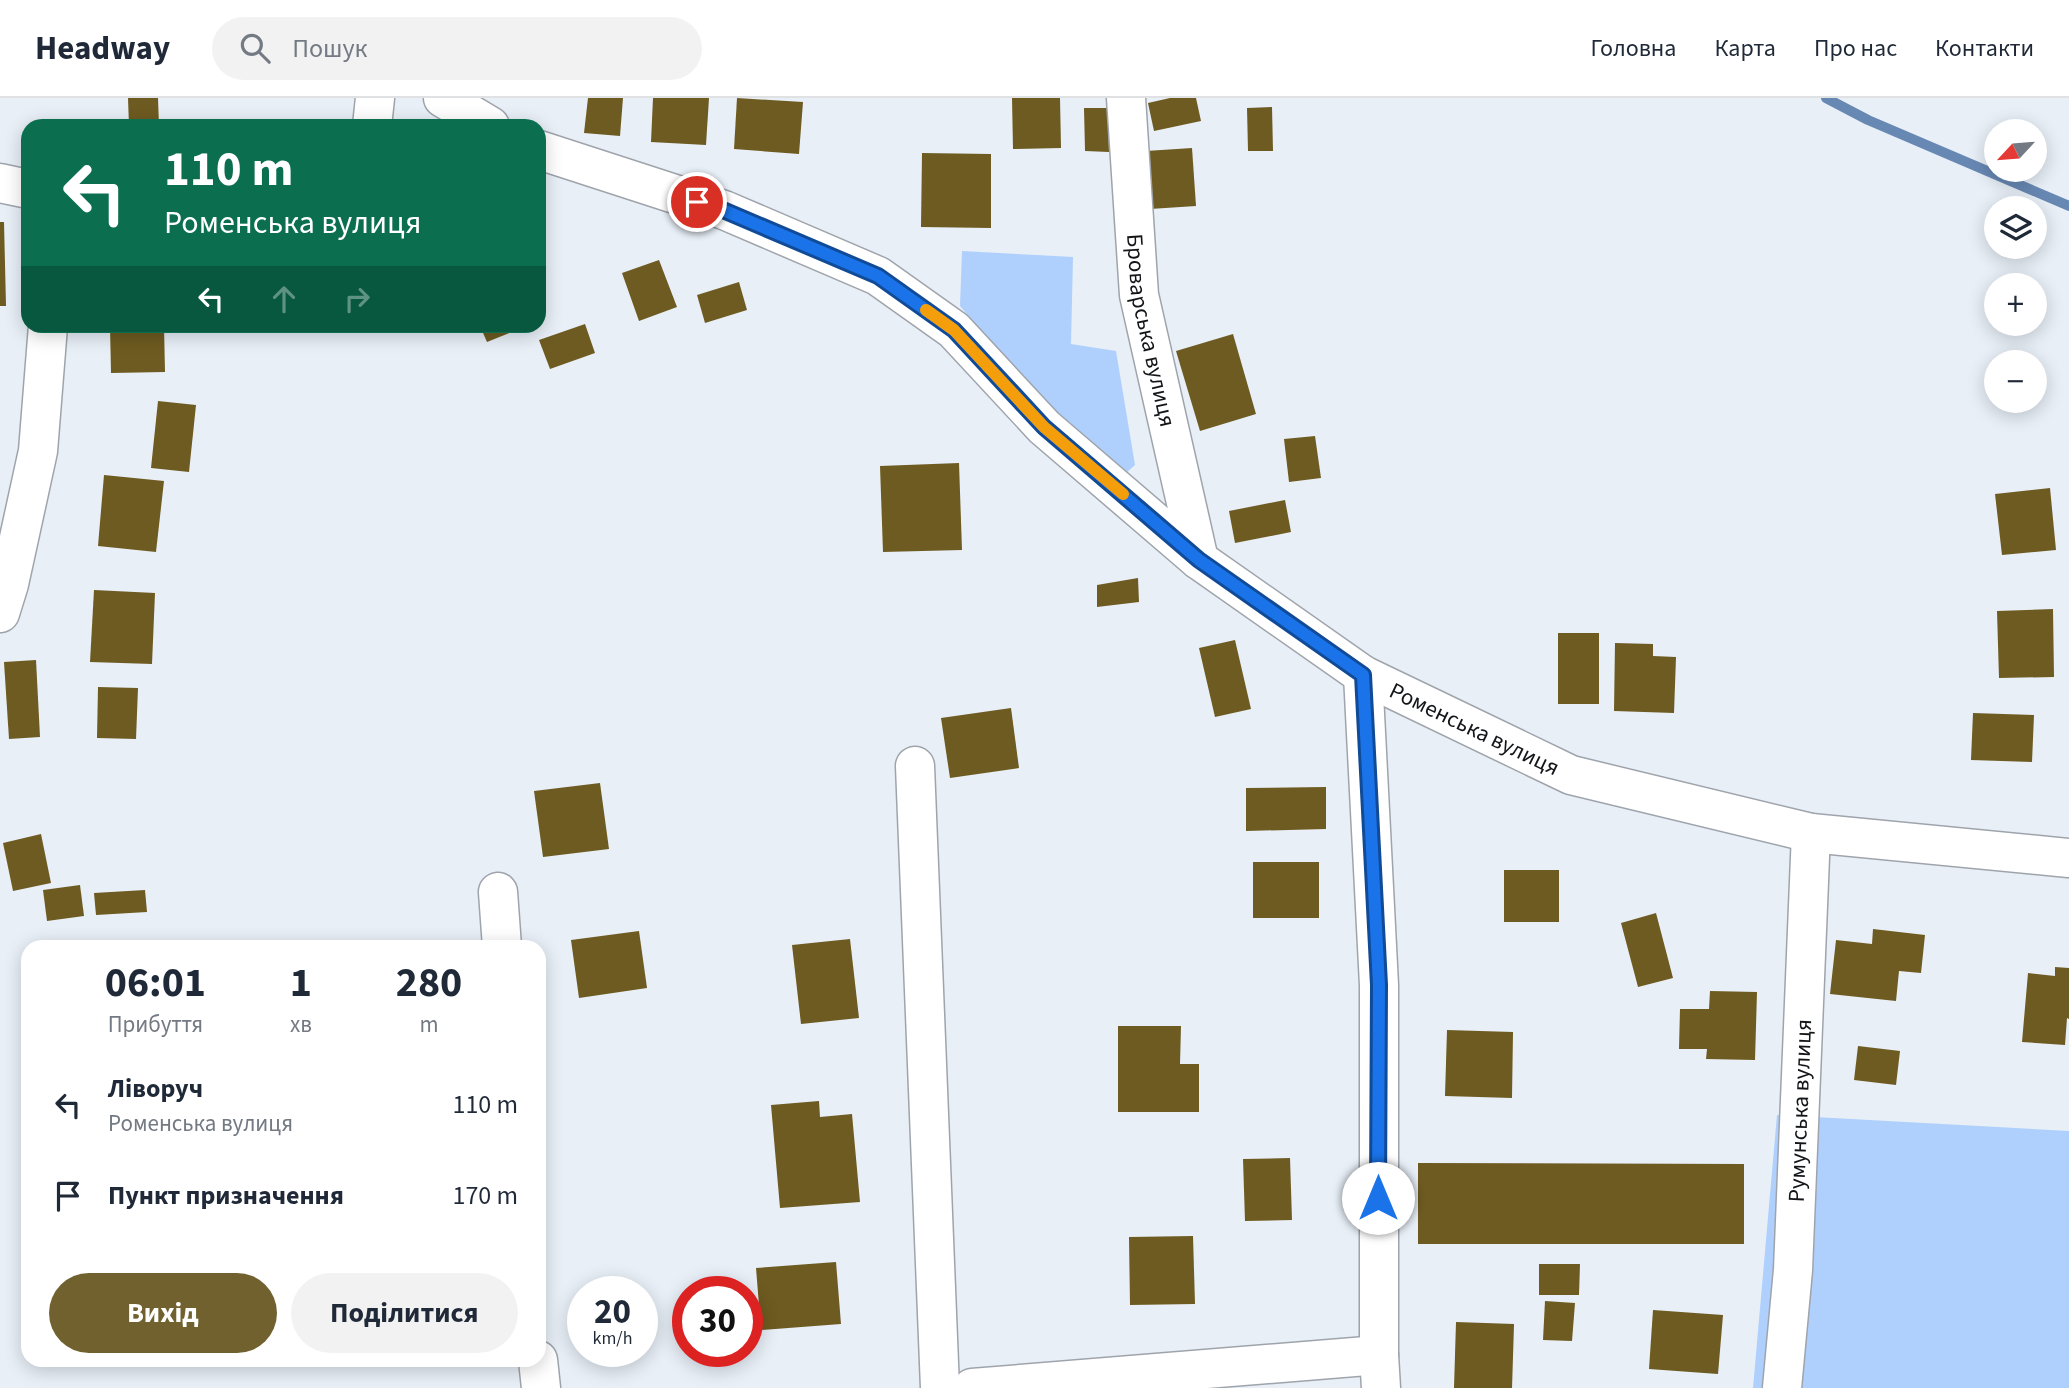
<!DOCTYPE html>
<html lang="uk">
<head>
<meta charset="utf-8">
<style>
  body { margin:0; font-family:"Source Sans 3",sans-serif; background:#f2f2f3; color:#1f2937; height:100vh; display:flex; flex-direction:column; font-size:26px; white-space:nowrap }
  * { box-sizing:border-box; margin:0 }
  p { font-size:23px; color:#747a83 }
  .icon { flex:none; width:38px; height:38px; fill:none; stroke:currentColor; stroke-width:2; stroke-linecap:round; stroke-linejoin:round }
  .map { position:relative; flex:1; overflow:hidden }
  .drawer { position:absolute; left:21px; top:842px; width:525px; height:427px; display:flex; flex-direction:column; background:#fff; border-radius:21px; box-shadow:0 4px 18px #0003 }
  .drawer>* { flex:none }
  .banner { position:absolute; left:21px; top:21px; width:525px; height:214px; border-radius:21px; box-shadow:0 4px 18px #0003; background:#0b6e4f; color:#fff; overflow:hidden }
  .needle { width:46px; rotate:244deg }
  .fabs { position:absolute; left:1984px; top:21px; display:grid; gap:14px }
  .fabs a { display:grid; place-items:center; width:63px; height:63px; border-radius:50%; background:#fff; box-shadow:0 4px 18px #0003; font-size:35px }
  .speed { position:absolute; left:567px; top:1178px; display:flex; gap:14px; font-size:35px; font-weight:700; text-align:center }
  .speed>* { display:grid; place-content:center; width:91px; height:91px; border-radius:50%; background:#fff; box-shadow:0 4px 18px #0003; line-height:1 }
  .speed small { font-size:18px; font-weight:400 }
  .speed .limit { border:10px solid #d22; background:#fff; color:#111 }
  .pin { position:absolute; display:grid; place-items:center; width:60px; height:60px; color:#fff; margin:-30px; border:4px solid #fff; border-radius:50%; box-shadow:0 2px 7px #0007 }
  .me { position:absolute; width:77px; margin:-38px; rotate:0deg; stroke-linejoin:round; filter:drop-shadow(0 0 5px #0008) }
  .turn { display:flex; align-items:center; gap:24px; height:147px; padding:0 28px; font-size:32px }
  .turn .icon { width:91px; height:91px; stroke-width:2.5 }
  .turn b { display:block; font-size:49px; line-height:60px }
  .lanes { display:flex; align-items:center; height:66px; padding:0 28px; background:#0003; justify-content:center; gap:35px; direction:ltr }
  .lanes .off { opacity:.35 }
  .eta { display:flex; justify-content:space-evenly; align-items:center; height:119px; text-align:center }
  .eta b { font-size:42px; font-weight:700; line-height:49px }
  .cta { display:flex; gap:14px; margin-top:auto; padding:14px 28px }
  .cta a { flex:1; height:80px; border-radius:42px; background:#71612f; color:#fff; font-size:28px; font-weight:700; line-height:80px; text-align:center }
  .cta a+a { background:#f2f2f3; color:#1f2937 }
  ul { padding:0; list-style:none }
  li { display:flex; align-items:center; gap:21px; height:91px; padding:0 28px }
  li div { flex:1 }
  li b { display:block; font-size:26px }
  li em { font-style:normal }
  header { display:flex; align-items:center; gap:42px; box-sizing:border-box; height:98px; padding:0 35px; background:#fff; border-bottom:2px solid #e0e1e3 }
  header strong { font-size:33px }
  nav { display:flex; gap:38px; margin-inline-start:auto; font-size:24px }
  .search { width:490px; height:63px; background:#f2f2f3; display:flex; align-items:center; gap:18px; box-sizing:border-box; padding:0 24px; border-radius:38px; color:#747a83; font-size:26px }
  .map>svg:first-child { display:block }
</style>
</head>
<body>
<header>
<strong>Headway</strong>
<div class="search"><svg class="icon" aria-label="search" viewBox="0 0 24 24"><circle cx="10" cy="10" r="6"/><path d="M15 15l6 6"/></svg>Пошук</div>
<nav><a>Головна</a><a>Карта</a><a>Про нас</a><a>Контакти</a></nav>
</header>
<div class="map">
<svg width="2069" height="1290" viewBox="0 0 2069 1290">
  <rect width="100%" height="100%" fill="#e8eff7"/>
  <!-- green -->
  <g fill="#afd0fc">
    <path d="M 962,153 L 1073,159 L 1071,246 L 1116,253 L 1135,367 L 1126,375 L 1104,365 L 1023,283 L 960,208 Z"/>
    <path d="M 1777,1017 L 2069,1033 L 2069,1290 L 1753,1290 Z"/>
  </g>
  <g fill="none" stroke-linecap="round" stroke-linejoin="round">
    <!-- stream -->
    <path stroke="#6888b4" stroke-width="10" d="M 1826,0 L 1868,22 L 2069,108"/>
  </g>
  <!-- building -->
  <g fill="#6e5b21">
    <path d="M 128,0 L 158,0 L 159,28 L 129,28 Z"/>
    <path d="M 588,0 L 623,0 L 620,38 L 584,35 Z"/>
    <path d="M 653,0 L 709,0 L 706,47 L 651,44 Z"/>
    <path d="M 737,0 L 803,4 L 799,56 L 734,51 Z"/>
    <path d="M 1012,0 L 1060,0 L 1061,50 L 1013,51 Z"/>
    <path d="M 1170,0 L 1196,0 L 1201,23 L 1154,33 L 1148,5 Z"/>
    <path d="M 1272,9 L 1273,53 L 1248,53 L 1247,10 Z"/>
    <path d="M 1084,10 L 1108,10 L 1109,54 L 1085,53 Z"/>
    <path d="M 1192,50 L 1196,108 L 1150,111 L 1146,53 Z"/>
    <path d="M 922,55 L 991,56 L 991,130 L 921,129 Z"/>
    <path d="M 0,124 L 4,124 L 6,208 L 0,208 Z"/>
    <path d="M 659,162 L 677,209 L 639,223 L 622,175 Z"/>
    <path d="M 739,184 L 747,212 L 705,225 L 697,197 Z"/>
    <path d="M 585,226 L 595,255 L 550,271 L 539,242 Z"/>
    <path d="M 110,228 L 164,228 L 165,274 L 111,275 Z"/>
    <path d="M 480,228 L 521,228 L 522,230 L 487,244 Z"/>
    <path d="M 1233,236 L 1256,316 L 1200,333 L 1176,253 Z"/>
    <path d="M 158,303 L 196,307 L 189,374 L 151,370 Z"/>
    <path d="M 1315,338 L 1321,380 L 1289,384 L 1284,341 Z"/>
    <path d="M 959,365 L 962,452 L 883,454 L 880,368 Z"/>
    <path d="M 104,377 L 164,383 L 156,454 L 98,448 Z"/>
    <path d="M 2050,390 L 2056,452 L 2002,457 L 1995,396 Z"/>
    <path d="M 1285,402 L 1291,434 L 1235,445 L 1229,413 Z"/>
    <path d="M 1138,480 L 1139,504 L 1097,509 L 1097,487 Z"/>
    <path d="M 94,492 L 155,495 L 152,566 L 90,564 Z"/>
    <path d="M 2053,511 L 2054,579 L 1999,580 L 1997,513 Z"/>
    <rect x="1558" y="535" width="41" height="71"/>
    <path d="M 1235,542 L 1251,611 L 1215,619 L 1199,550 Z"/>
    <path d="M 1615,545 L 1653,546 L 1653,558 L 1676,559 L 1674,615 L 1614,613 Z"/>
    <path d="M 36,562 L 40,639 L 9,641 L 4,564 Z"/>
    <path d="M 98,589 L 138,590 L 136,641 L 97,640 Z"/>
    <path d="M 1011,610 L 1019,670 L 950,680 L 941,620 Z"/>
    <path d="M 1973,615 L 2034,617 L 2032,664 L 1971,662 Z"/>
    <path d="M 600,685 L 609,751 L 543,759 L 534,693 Z"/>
    <path d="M 1326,689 L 1326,731 L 1246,733 L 1246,690 Z"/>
    <path d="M 41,736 L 51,785 L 13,793 L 3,745 Z"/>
    <rect x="1253" y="764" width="66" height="56"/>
    <rect x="1504" y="772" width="55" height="52"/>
    <path d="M 80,787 L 84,818 L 47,823 L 43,792 Z"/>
    <path d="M 145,792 L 147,814 L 96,817 L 94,795 Z"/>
    <path d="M 1656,815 L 1673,880 L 1638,889 L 1621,825 Z"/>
    <path d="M 1873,831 L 1925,837 L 1921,875 L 1899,873 L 1896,903 L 1830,896 L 1836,842 L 1872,846 Z"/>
    <path d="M 639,833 L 647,890 L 579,900 L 571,842 Z"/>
    <path d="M 850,841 L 859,920 L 801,926 L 792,847 Z"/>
    <path d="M 2055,869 L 2069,870 L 2069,921 L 2067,920 L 2065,947 L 2022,944 L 2028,875 L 2055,878 Z"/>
    <path d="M 1710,893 L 1757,894 L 1755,962 L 1706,961 L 1707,951 L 1679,951 L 1680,911 L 1709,911 Z"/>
    <path d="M 1118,928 L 1181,928 L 1180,966 L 1199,966 L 1199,1014 L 1118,1014 Z"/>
    <path d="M 1447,932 L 1513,934 L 1512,1000 L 1445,998 Z"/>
    <path d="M 1858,948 L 1900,953 L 1896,987 L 1854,982 Z"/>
    <path d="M 819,1003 L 820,1019 L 852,1016 L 860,1104 L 780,1110 L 771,1007 Z"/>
    <path d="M 1290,1060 L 1292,1122 L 1245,1123 L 1243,1061 Z"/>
    <path d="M 1418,1065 L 1744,1066 L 1744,1146 L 1418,1146 Z"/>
    <path d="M 1193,1138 L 1195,1206 L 1130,1207 L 1129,1139 Z"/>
    <path d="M 836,1164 L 841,1226 L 761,1232 L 756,1170 Z"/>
    <path d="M 1539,1166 L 1580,1166 L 1579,1197 L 1539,1197 Z"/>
    <path d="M 1545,1203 L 1575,1205 L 1572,1243 L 1543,1242 Z"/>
    <path d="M 1653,1212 L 1723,1217 L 1718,1276 L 1649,1271 Z"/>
    <path d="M 1456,1224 L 1514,1226 L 1512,1290 L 1454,1290 Z"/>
  </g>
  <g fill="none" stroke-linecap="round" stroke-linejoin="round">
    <!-- minor casing -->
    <g stroke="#9fa4ac" stroke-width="41">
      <g id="minor">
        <path d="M 443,0 L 490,28"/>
        <path id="s1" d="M 1126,0 L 1139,197 L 1199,462"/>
        <path d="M 372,28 L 375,0"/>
        <path id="s2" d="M 539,52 L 724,112 L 878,178 L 954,232 L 1044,329 L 1199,462 L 1363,577 L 1571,677 L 1811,735 L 2069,760"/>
        <path d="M 0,85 L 28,91"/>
        <path d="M 0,515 L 9,486 L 38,353 L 48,228"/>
        <path d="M 1363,577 L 1379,887 L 1379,1257 L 1381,1290"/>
        <path d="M 915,668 L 940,1290"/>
        <path d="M 498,794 L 502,849"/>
        <path d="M 538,1262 L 541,1290"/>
        <path d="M 972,1290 L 1379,1257"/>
        <path id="s3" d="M 1782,1290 L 1793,1172 L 1811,735"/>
      </g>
    </g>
    <!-- minor -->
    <use href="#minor" stroke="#fff" stroke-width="38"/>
  </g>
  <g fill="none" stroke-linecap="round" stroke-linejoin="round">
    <!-- route casing -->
    <g stroke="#114b97" stroke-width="18">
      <path id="route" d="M 697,104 L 723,112 L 878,178 L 954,232 L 1044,329 L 1199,462 L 1363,577 L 1379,887 L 1378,1100"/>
    </g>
    <!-- route -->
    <use href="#route" stroke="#1a73e8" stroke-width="12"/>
    <!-- slow -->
    <path stroke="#f59e0b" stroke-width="12" d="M 926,212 L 954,232 L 1044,329 L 1123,396"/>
  </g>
  <g text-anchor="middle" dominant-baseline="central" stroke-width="7" stroke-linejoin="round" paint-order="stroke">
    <!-- street labels -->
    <g font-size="23" fill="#131518" stroke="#fff">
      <text stroke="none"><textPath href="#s1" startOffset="234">Броварська вулиця</textPath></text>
      <text stroke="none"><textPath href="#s2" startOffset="1116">Роменська вулиця</textPath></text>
      <text stroke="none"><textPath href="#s3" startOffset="278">Румунська вулиця</textPath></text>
    </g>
  </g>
</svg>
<div class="fabs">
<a><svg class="needle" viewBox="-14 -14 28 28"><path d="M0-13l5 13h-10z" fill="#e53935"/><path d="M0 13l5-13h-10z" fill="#747a83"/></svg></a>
<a><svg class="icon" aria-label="layers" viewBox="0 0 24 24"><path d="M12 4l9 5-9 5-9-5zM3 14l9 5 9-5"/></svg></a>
<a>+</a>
<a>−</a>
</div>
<div class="speed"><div>20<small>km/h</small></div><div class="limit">30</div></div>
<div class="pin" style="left:697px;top:104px;background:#d93025"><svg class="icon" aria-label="arrive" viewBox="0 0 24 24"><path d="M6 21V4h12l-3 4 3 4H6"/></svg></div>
<svg class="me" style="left:1378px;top:1100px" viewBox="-20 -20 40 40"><circle r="19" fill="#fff"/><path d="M0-13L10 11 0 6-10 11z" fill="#1a73e8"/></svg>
<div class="banner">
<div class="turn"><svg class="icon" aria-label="left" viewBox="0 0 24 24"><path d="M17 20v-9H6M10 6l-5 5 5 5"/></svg><div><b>110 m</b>Роменська вулиця</div></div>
<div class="lanes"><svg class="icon" aria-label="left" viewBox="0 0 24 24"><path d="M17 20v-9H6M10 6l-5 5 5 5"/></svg><svg class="icon off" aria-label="ahead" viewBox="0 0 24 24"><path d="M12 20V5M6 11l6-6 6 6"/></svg><svg class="icon off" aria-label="right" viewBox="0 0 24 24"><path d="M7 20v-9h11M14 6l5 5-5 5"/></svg></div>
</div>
<section class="drawer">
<div class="eta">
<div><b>06:01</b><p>Прибуття</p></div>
<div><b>1</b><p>хв</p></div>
<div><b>280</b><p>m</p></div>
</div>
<ul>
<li><svg class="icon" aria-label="left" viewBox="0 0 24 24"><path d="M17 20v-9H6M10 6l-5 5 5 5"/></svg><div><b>Ліворуч</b><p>Роменська вулиця</p></div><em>110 m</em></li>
<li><svg class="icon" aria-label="arrive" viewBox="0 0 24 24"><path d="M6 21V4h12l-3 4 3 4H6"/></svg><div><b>Пункт призначення</b></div><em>170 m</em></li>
</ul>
<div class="cta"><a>Вихід</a><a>Поділитися</a></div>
</section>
</div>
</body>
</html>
